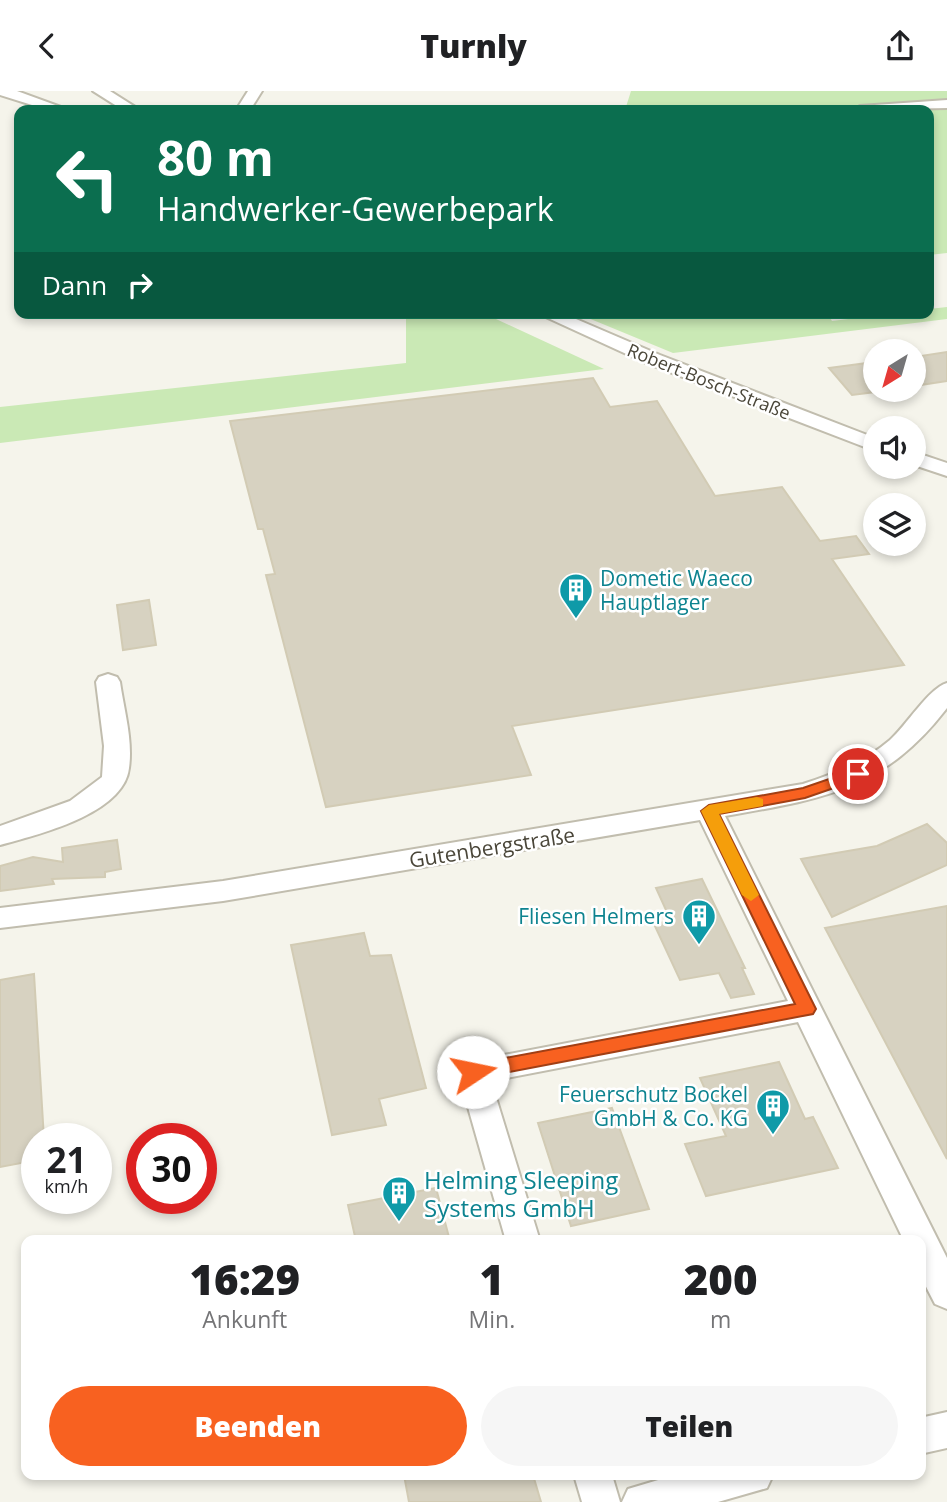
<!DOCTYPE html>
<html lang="de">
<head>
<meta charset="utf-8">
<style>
  body { margin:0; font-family:"Open Sans",sans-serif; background:#f6f6f6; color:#202124; height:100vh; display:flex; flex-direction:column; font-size:26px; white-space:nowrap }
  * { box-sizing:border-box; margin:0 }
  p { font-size:23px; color:#757577 }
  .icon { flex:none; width:38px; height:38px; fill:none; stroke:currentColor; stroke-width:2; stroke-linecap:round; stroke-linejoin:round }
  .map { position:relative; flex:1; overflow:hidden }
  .details { position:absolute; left:21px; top:1144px; width:905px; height:245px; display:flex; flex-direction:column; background:#fff; border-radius:14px; box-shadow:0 4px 10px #0003 }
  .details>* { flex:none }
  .guide { position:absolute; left:14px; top:14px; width:920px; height:214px; border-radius:14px; box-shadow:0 4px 10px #0003; background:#0b6e4f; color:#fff; overflow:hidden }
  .needle { width:46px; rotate:217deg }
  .controls { position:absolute; left:863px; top:248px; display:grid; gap:14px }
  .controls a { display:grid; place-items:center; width:63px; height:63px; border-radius:50%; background:#fff; box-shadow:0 4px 10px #0003; font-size:35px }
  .speed { position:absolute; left:21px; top:1032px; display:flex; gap:14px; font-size:35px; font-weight:700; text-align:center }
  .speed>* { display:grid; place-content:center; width:91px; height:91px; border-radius:50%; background:#fff; box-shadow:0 4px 10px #0003; line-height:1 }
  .speed small { font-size:18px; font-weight:400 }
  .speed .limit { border:10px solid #d22; background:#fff; color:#111 }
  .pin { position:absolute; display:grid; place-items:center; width:60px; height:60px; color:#fff; margin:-30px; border:4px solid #fff; border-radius:50%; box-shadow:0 2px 7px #0007 }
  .me { position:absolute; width:77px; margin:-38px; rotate:79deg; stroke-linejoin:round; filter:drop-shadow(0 0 5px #0008) }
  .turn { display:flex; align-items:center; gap:24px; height:147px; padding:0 28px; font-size:32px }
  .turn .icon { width:91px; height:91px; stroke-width:2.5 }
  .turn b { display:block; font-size:49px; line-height:60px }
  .then { display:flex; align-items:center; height:66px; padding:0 28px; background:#0003; gap:14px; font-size:26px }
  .eta { display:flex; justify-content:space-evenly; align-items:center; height:119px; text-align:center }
  .eta b { font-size:42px; font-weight:800; line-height:49px }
  .button { display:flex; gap:14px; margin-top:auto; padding:14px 28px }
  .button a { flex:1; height:80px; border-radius:42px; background:#f86120; color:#fff; font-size:28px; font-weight:800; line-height:80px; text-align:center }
  .button a+a { background:#f6f6f6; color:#202124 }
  header { display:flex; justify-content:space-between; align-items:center; height:91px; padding:0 28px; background:#fff; font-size:32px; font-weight:800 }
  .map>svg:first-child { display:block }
</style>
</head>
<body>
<header><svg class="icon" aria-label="back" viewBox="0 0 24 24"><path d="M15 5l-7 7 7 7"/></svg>Turnly<svg class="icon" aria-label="share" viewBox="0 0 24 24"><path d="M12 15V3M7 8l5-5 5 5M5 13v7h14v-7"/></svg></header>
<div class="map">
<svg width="947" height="1411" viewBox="0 0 947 1411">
  <rect width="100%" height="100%" fill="#f5f4eb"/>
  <!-- green -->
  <g fill="#cae9b5">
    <path d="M 631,0 L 947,0 L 947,162 L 929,164 L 929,19 L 625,19 Z"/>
    <path d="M 947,216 L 947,228 L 673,262 L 576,222 L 827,222 L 832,230 L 897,222 L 929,222 L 929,218 Z"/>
    <path d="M 406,222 L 483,222 L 604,278 L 0,352 L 0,316 L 406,272 Z"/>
  </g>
  <!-- building -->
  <g fill="#d7d2c1" stroke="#d2cbb4" stroke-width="2">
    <path d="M 947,261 L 947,290 L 914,295 L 914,266 Z"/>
    <path d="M 875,271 L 875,301 L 852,304 L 829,277 Z"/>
    <path d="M 593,287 L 610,316 L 657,310 L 715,405 L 782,396 L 820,450 L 856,445 L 869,463 L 832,468 L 904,574 L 512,635 L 531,684 L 326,716 L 266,484 L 275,483 L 263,438 L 258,438 L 230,330 Z"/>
    <path d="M 149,509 L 156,554 L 123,559 L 117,514 Z"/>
    <path d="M 927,733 L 947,752 L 947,774 L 832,826 L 801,768 L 877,755 Z"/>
    <path d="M 117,749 L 121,778 L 105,781 L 105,786 L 52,788 L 54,793 L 0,800 L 0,775 L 33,766 L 63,771 L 62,757 Z"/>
    <path d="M 702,788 L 745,877 L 742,877 L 754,903 L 731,907 L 719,882 L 680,889 L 654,833 L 671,830 L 656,797 Z"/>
    <path d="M 947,815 L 947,1068 L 825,837 Z"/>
    <path d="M 364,842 L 370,865 L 391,864 L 426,997 L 379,1008 L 386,1034 L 332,1044 L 291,854 Z"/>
    <path d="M 34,883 L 44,1048 L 37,1048 L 37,1069 L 0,1076 L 0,889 Z"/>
    <path d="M 779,971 L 805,1028 L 813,1026 L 838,1077 L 706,1105 L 685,1053 L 726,1045 L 700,987 Z"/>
    <path d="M 612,1017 L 649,1118 L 571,1135 L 538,1032 Z"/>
    <path d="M 436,1097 L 450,1150 L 356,1150 L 348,1114 Z"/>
    <path d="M 404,1384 L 533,1384 L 541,1411 L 409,1411 Z"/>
  </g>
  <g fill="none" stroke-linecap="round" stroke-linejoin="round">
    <!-- minor casing -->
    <g stroke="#c1bdae" stroke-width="4">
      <g id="minor">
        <path d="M 0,0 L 17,0 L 69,19 L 48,19 L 0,4 Z"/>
        <path d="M 93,0 L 110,0 L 140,19 L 123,19 Z"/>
        <path d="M 248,0 L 262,0 L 250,19 L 236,19 Z"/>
        <path d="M 947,9 L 947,17 L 853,19 L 860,15 Z"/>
        <path d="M 537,222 L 562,222 L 660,264 L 875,347 L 875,360 L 646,272 Z"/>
        <path d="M 914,361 L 947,372 L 947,385 L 914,374 Z"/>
        <path d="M 108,583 L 117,586 L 120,591 C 124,619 133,649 129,677 C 124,723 37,744 0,754 L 0,735 L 70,710 L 102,686 L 104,655 L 96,591 L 99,586 Z"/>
        <path d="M 947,592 L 947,617 C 883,700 822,708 725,725 L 947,1167 L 947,1218 L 935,1213 L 920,1184 L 920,1150 L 904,1150 L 798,931 L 491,990 L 540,1150 L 506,1150 L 458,981 L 462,972 L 788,910 L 700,729 L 223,810 L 0,837 L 0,817 L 223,790 L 803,693 C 834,683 864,671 890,649 C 906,635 929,597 947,592 Z"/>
        <path d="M 947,1321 L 947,1357 L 920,1363 L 920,1327 Z"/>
        <path d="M 574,1384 L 612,1384 L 620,1411 L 582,1411 Z"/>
        <path d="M 675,1384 L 773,1384 L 767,1397 L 718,1411 L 622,1411 L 628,1398 Z"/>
      </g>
    </g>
    <!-- minor -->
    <use href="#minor" fill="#fff" fill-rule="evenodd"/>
  </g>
  <!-- route -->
  <path fill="#f86120" stroke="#a13f15" stroke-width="2" d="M 858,678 L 865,683 L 863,687 L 805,707 L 719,723 L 816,918 L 813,923 L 473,988 L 467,986 L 464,981 L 473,973 L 795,913 L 701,720 L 709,714 L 803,697 Z"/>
  <!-- slow -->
  <path fill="#f59e0b" d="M 757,706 L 763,708 L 763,715 L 719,723 L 759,804 L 751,810 L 742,804 L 701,720 L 709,714 Z"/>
  <!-- icons -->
  <defs>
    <g id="building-pin" transform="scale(1.75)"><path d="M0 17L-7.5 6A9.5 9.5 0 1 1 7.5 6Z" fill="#0f9aa8" stroke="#fff"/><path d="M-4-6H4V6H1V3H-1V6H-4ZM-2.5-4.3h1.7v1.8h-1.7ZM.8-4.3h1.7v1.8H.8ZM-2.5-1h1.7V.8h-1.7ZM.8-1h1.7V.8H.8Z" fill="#fff"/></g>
  </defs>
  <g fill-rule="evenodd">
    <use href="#building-pin" x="576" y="499"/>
    <use href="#building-pin" x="699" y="825"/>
    <use href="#building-pin" x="773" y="1015"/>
    <use href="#building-pin" x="399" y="1102"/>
  </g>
  <g text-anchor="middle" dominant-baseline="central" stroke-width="5" stroke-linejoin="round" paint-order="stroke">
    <!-- far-street labels -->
    <g font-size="18" fill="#4a4639" stroke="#fff">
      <text transform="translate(709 290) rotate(22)">Robert-Bosch-Straße</text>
    </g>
    <!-- culture labels -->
    <g font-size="21" fill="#0d838f" stroke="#fff" text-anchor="end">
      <text x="600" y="487" text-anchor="start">Dometic Waeco<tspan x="600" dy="24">Hauptlager</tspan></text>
      <text x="674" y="825">Fliesen Helmers</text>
      <text x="748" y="1003">Feuerschutz Bockel<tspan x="748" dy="24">GmbH &amp; Co. KG</tspan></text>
    </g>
    <!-- street labels -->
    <g font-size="21" fill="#4a4639" stroke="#fff">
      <text transform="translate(492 756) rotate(-9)">Gutenbergstraße</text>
    </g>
    <!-- near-culture labels -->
    <g font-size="24" fill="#0d838f" stroke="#fff" text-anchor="start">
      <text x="424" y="1088">Helming Sleeping<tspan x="424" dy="28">Systems GmbH</tspan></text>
    </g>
  </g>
</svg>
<div class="controls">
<a><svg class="needle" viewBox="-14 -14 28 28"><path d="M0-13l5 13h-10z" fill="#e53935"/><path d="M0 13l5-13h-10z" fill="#757577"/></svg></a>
<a><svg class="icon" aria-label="sound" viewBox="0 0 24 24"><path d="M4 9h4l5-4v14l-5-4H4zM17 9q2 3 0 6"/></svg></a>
<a><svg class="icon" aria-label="layers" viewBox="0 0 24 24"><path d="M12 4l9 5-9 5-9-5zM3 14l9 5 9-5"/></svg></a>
</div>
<div class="speed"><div>21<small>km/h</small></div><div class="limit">30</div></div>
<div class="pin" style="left:858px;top:683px;background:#d93025"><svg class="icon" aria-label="arrive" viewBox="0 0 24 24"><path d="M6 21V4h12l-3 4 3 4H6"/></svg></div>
<svg class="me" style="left:473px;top:981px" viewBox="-20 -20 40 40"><circle r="19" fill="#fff"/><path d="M0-13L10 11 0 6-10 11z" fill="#f86120"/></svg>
<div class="guide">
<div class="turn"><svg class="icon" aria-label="left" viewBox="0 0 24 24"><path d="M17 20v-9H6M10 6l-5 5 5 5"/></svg><div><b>80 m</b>Handwerker-Gewerbepark</div></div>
<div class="then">Dann<svg class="icon" aria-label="right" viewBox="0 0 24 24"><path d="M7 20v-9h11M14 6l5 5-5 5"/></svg></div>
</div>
<section class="details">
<div class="eta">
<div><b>16:29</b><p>Ankunft</p></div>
<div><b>1</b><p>Min.</p></div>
<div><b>200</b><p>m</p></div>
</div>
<div class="button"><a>Beenden</a><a>Teilen</a></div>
</section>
</div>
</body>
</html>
